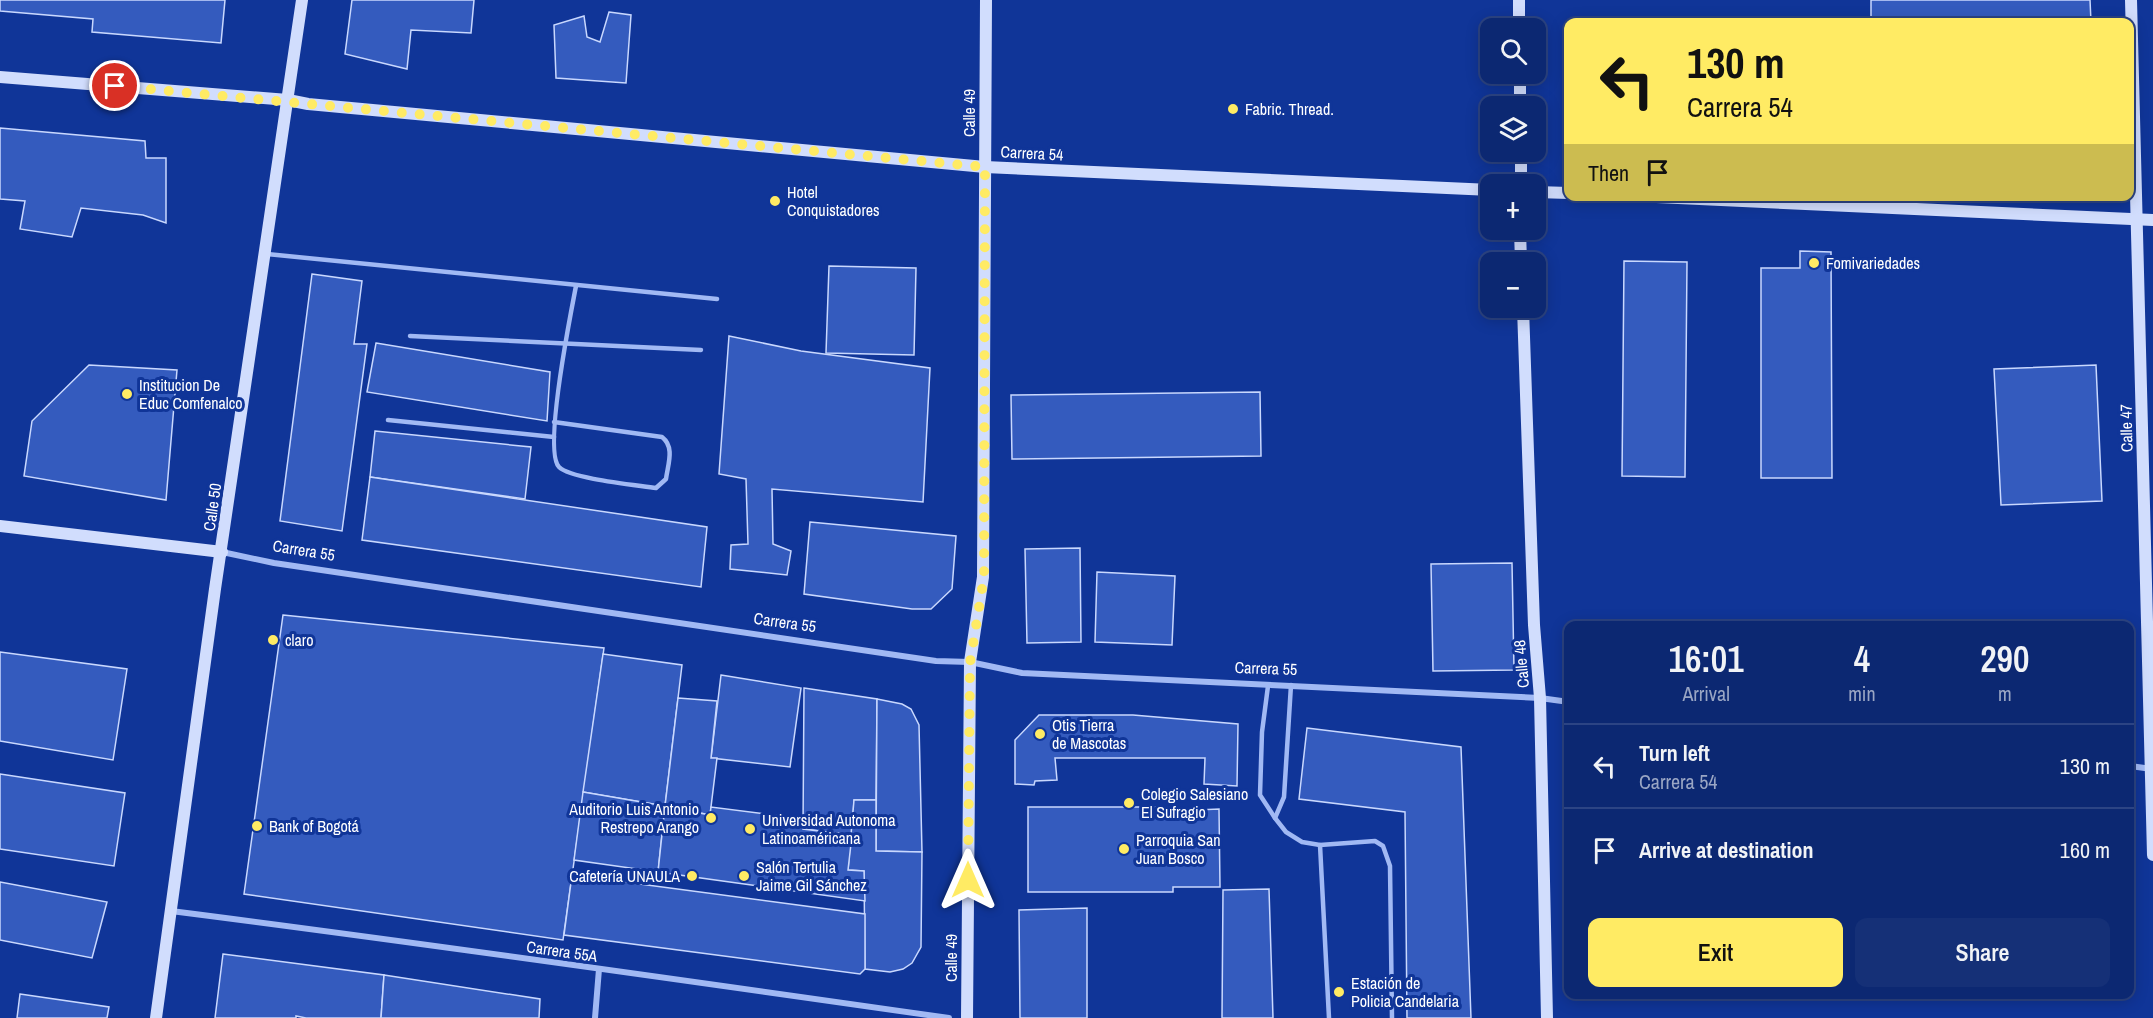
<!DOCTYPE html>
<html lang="en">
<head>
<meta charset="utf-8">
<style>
  body { margin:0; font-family:"Archivo Narrow",sans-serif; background:#153077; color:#f1f3f6; height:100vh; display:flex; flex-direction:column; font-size:22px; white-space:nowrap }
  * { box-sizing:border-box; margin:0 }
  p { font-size:20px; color:#9aa6c4 }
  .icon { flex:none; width:33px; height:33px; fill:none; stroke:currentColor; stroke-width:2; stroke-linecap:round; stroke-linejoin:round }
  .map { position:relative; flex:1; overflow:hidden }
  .sheet { position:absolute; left:1564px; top:621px; width:570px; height:378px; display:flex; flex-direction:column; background:#0c2872; border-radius:12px; box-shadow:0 3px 15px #0003,0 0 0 2px #2c4484 }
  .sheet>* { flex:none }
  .hud { position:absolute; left:1564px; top:18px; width:570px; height:183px; border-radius:12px; box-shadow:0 3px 15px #0003,0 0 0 2px #2c4484; background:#ffeb64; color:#111; overflow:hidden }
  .controls { position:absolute; left:1480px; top:18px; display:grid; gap:12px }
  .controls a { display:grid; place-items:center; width:66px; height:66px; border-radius:12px; background:#0c2872; box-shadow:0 3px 15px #0003,0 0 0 2px #2c4484; font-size:30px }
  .pin { position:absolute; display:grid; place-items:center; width:51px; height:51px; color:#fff; margin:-26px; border:3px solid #fff; border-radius:50%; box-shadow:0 2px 6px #0007 }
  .me { position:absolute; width:66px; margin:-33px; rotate:0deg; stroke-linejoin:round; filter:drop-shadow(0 0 4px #0008) }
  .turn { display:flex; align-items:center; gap:21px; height:126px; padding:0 24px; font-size:27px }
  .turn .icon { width:78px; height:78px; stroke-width:2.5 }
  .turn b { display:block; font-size:42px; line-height:51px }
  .then { display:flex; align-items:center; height:57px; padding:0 24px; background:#0003; gap:12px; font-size:22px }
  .eta { display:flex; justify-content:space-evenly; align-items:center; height:102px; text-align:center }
  .eta b { font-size:36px; font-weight:600; line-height:42px }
  .button { display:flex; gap:12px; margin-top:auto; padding:12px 24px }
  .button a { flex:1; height:69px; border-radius:12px; background:#ffeb64; color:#111; font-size:24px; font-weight:600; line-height:69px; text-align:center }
  .button a+a { background:#153077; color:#f1f3f6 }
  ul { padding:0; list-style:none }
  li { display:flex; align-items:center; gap:18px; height:84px; padding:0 24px; border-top:2px solid #2c4484 }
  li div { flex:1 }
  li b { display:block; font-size:22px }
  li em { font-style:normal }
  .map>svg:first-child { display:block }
</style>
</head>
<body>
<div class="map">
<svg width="2153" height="1018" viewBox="0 0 2153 1018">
  <rect width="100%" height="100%" fill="#103598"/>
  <!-- building -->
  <g fill="#345bbe" stroke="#c9d8fe" stroke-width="1.5">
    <path d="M 0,0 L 225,0 L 221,43 L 92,32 L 93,19 L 0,11 Z"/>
    <path d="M 352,0 L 474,0 L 471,33 L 411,30 L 407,69 L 345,54 Z"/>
    <path d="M 1871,0 L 2090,0 L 2091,22 L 1871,22 Z"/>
    <path d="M 609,12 L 631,15 L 626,83 L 556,78 L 554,25 L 584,16 L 587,37 L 600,42 Z"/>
    <path d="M 0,128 L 145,141 L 146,158 L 166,158 L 166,223 L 143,215 L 81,208 L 72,237 L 20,229 L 25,201 L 0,199 Z"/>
    <path d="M 1800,251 L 1831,252 L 1832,478 L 1761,478 L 1761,268 L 1800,268 Z"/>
    <path d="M 1624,261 L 1687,262 L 1685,477 L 1622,476 Z"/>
    <path d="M 829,266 L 916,268 L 914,355 L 826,353 Z"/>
    <path d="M 312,274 L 362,281 L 354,344 L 367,344 L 342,531 L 280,521 Z"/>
    <path d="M 729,336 L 801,351 L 930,368 L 923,502 L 772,489 L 773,544 L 791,551 L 787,575 L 730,569 L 731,545 L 748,544 L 746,479 L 719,474 Z"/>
    <path d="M 376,343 L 550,372 L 547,421 L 367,392 Z"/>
    <path d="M 89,365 L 177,370 L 166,500 L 24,476 L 32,421 Z"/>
    <path d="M 2096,365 L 2102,501 L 2001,505 L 1994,369 Z"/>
    <path d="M 1260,392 L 1261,456 L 1012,459 L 1011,395 Z"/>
    <path d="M 375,431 L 531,447 L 525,499 L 370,477 Z"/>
    <path d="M 370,477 L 707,527 L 701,587 L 362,540 Z"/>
    <path d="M 810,522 L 956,536 L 952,589 L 931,609 L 912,609 L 804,594 Z"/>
    <path d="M 1080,548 L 1081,642 L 1027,643 L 1025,549 Z"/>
    <path d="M 1512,563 L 1514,670 L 1433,671 L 1431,564 Z"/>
    <path d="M 1097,572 L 1175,576 L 1172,645 L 1095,642 Z"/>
    <path d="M 283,615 L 604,648 L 563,940 L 244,894 Z"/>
    <path d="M 0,652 L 127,669 L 113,760 L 0,741 Z"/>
    <path d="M 603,654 L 682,665 L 665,806 L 583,792 Z"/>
    <path d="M 721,675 L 801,688 L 790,767 L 711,758 Z"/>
    <path d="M 804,688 L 877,699 L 876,800 L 854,800 L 852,835 L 803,829 Z"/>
    <path d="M 678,698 L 717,701 L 711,758 L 717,758 L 710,815 L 665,806 Z"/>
    <path d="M 877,699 L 902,704 L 911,709 L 919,725 L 922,852 L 876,851 Z"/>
    <path d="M 1039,715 L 1133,715 L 1238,724 L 1237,786 L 1204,784 L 1205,758 L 1055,758 L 1057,780 L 1035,781 L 1034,785 L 1015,784 L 1015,740 Z"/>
    <path d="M 1307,728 L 1461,747 L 1471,1018 L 1407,1018 L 1405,812 L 1299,799 Z"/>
    <path d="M 0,774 L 125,793 L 114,866 L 0,849 Z"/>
    <path d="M 583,792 L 665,806 L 658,872 L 574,860 Z"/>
    <path d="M 854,800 L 876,800 L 876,851 L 922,852 L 921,947 L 912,963 L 903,969 L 890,972 L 865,969 L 864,871 L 848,870 Z"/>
    <path d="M 665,806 L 710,815 L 711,807 L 804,819 L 803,829 L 852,835 L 848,870 L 864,871 L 865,901 L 658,872 Z"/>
    <path d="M 1028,807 L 1174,807 L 1174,811 L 1219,809 L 1220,887 L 1173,887 L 1173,892 L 1028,892 Z"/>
    <path d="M 572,875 L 865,914 L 865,969 L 860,974 L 564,935 Z"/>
    <path d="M 0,882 L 107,902 L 92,958 L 0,940 Z"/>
    <path d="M 1269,889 L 1273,1018 L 1222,1018 L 1223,890 Z"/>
    <path d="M 1087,908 L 1087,1018 L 1020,1018 L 1019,910 Z"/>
    <path d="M 223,954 L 384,975 L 381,1018 L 306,1018 L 296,1016 L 296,1018 L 215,1018 Z"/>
    <path d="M 384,975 L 540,999 L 539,1018 L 381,1018 Z"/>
    <path d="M 20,994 L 109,1007 L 107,1018 L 17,1018 Z"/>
  </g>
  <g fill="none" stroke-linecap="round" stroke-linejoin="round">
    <!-- lane -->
    <g stroke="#a1b9f4" stroke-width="4.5">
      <path d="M 267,254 L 717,299"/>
      <path d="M 410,336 L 701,350"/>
      <path d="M 388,420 L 554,437"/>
      <path d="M 554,422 L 662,437 C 675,447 668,464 666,479 L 656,488 C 637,485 571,479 559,467 C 543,451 571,312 576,286"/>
      <path d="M 1268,686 L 1262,732 L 1260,795 L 1275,818 L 1286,832 L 1302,842 L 1320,845 L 1375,841 L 1383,846 L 1390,866 L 1392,1018"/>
      <path d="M 1275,818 L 1284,797 L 1291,685"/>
      <path d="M 1320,845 L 1329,1018"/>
    </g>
    <!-- street -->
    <g stroke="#a1b9f4" stroke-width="6">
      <path d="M 222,552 L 274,563 L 936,661 L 970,662 L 1022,673 L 1540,698 L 1569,702"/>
      <path d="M 2130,766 L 2152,769"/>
      <path d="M 171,911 C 431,944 690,981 949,1018"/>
      <path d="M 595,1018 L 599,969"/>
    </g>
    <!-- secondary -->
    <g stroke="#d1ddfd" stroke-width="12">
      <path d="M 1519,0 L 1519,28"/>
      <path d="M 2131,0 L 2153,855"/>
      <path d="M 1520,74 L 1520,106"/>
      <path d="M 0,77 L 288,100 L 308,104 L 985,167 L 1491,190"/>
      <path d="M 1521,152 L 1521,184"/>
      <path d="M 1536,192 L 1569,193"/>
      <path d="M 1635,196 L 2153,220"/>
      <path d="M 1520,230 L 1521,262"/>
      <path d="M 1523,308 L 1534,625 L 1540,698 L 1547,1018"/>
      <path d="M 0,526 L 222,552"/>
      <path d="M 156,1018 L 215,589 L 302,0"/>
      <path d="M 967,1018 L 970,662 L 983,577 L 986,0"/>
    </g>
  </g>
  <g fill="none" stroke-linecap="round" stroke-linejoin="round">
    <!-- route -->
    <path stroke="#ffeb64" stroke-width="10" stroke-dasharray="0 18" d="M 115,86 L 985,167 L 984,577 L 970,663 L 968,880"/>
  </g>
  <!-- markers -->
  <g fill="#ffeb64" stroke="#103598" stroke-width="2">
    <circle cx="1233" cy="109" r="6"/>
    <circle cx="775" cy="201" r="6"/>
    <circle cx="1814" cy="263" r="6"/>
    <circle cx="127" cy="394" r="6"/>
    <circle cx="273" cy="640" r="6"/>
    <circle cx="1040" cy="734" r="6"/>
    <circle cx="1129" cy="803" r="6"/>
    <circle cx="711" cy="818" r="6"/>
    <circle cx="257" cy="826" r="6"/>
    <circle cx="750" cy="829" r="6"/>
    <circle cx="1124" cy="849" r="6"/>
    <circle cx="692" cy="876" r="6"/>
    <circle cx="744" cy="876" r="6"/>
    <circle cx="1339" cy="992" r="6"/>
  </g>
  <g text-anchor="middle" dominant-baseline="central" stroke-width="6" stroke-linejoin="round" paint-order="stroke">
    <!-- poi labels -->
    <g font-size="16" fill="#fff" stroke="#103598" text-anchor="start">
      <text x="1245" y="109">Fabric. Thread.</text>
      <text x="787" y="192">Hotel<tspan x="787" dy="18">Conquistadores</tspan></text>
      <text x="1826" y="263">Fomivariedades</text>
      <text x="139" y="385">Institucion De<tspan x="139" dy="18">Educ Comfenalco</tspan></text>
      <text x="285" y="640">claro</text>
      <text x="1052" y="725">Otis Tierra<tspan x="1052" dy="18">de Mascotas</tspan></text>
      <text x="1141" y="794">Colegio Salesiano<tspan x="1141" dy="18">El Sufragio</tspan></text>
      <text x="699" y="809" text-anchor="end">Auditorio Luis Antonio<tspan x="699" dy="18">Restrepo Arango</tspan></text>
      <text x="762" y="820">Universidad Autonoma<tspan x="762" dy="18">Latinoaméricana</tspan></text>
      <text x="269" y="826">Bank of Bogotá</text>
      <text x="1136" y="840">Parroquia San<tspan x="1136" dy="18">Juan Bosco</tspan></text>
      <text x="756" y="867">Salón Tertulia<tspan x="756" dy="18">Jaime Gil Sánchez</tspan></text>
      <text x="680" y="876" text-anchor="end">Cafetería UNAULA</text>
      <text x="1351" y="983">Estación de<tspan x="1351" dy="18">Policia Candelaria</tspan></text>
    </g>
    <!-- street labels -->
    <g font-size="16" fill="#fff" stroke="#103598">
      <text transform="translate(969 113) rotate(-90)">Calle 49</text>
      <text transform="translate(1032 153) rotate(3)">Carrera 54</text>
      <text transform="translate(2126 428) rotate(-91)">Calle 47</text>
      <text transform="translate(212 507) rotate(-82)">Calle 50</text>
      <text transform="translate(304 550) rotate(9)">Carrera 55</text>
      <text transform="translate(785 622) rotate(8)">Carrera 55</text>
      <text transform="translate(1521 664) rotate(-95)">Calle 48</text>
      <text transform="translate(1266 668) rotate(2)">Carrera 55</text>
      <text transform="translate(562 951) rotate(8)">Carrera 55A</text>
      <text transform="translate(951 958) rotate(-90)">Calle 49</text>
    </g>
  </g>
</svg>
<div class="controls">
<a><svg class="icon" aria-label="search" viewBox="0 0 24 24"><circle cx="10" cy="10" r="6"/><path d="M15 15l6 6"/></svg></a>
<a><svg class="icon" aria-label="layers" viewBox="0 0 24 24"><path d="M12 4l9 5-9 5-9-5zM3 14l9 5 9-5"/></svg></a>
<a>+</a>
<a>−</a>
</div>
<div class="pin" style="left:115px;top:86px;background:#d93025"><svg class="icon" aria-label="arrive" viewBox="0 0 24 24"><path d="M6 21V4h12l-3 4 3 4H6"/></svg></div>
<svg class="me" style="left:968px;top:880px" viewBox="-20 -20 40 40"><path d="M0-17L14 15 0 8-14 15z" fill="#ffeb64" stroke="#fff" stroke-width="4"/></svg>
<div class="hud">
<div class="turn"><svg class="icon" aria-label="left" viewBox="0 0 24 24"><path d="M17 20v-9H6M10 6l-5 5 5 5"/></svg><div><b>130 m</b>Carrera 54</div></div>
<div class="then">Then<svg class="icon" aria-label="arrive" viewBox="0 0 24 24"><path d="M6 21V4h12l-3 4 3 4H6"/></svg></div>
</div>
<section class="sheet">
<div class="eta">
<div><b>16:01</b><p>Arrival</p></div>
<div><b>4</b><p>min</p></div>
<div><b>290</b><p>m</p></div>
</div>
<ul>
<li><svg class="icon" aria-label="left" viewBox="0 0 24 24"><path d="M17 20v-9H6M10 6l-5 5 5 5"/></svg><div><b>Turn left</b><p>Carrera 54</p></div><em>130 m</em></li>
<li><svg class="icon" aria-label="arrive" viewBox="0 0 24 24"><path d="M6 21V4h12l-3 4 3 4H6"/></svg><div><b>Arrive at destination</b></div><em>160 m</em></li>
</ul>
<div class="button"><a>Exit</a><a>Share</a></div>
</section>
</div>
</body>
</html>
